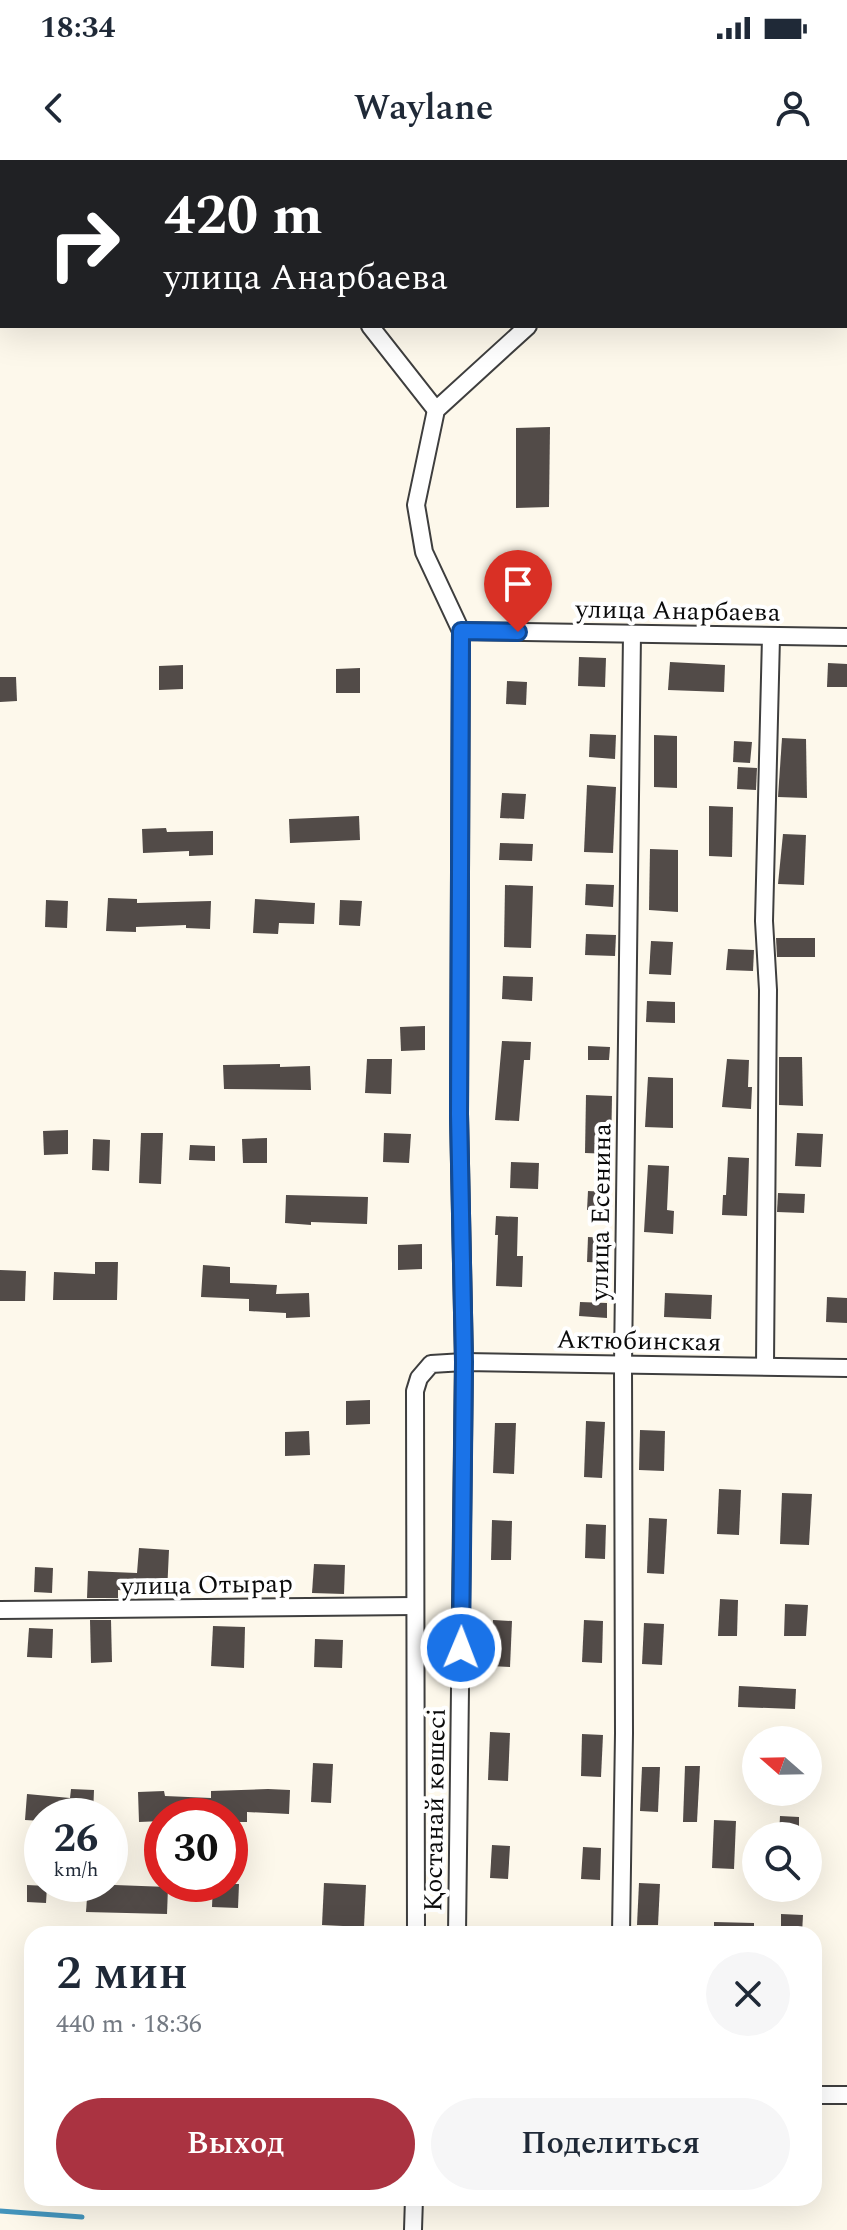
<!DOCTYPE html>
<html lang="ru">
<head>
<meta charset="utf-8">
<style>
  body { margin:0; font-family:Spectral,serif; background:#f6f6f7; color:#1f2937; height:100vh; display:flex; flex-direction:column; font-size:30px; white-space:nowrap }
  * { box-sizing:border-box; margin:0 }
  p { font-size:26px; color:#747a83 }
  .icon { flex:none; width:44px; height:44px; fill:none; stroke:currentColor; stroke-width:2; stroke-linecap:round; stroke-linejoin:round }
  .map { position:relative; flex:1; overflow:hidden }
  .side { position:absolute; left:24px; top:1766px; width:798px; height:280px; display:flex; flex-direction:column; background:#fff; border-radius:24px; box-shadow:0 8px 32px #0002 }
  .side>* { flex:none }
  .guide { position:absolute; left:0px; top:0px; width:848px; height:168px; box-shadow:0 8px 32px #0002; background:#202124; color:#fff; overflow:hidden }
  .needle { width:52px; rotate:290deg }
  .tools { position:absolute; left:742px; top:1566px; display:grid; gap:16px }
  .tools a { display:grid; place-items:center; width:80px; height:80px; border-radius:50%; background:#fff; box-shadow:0 8px 32px #0002; font-size:40px }
  .speed { position:absolute; left:24px; top:1638px; display:flex; gap:16px; font-size:40px; font-weight:700; text-align:center }
  .speed>* { display:grid; place-content:center; width:104px; height:104px; border-radius:50%; background:#fff; box-shadow:0 8px 32px #0002; line-height:1 }
  .speed small { font-size:20px; font-weight:400 }
  .speed .limit { border:12px solid #d22; background:#fff; color:#111 }
  .pin { position:absolute; display:grid; place-items:center; width:68px; height:68px; color:#fff; margin:-82px -34px; border-radius:50% 50% 50% 0; rotate:-45deg; box-shadow:0 0 8px #0007 }
  .pin .icon { rotate:45deg }
  .me { position:absolute; width:88px; margin:-44px; rotate:1deg; stroke-linejoin:round; filter:drop-shadow(0 0 6px #0008) }
  .turn { display:flex; align-items:center; gap:28px; height:168px; padding:0 32px; font-size:36px }
  .turn .icon { width:104px; height:104px; stroke-width:2.5 }
  .turn b { display:block; font-size:56px; line-height:68px }
  .round { display:grid; place-items:center; flex:none; width:84px; height:84px; border-radius:42px; background:#f6f6f7 }
  .summary { display:flex; align-items:center; justify-content:space-between; height:136px; padding:0 32px }
  h1 { font-size:48px; font-weight:600; line-height:60px }
  .button { display:flex; gap:16px; margin-top:auto; padding:16px 32px }
  .button a { flex:1; height:92px; border-radius:48px; background:#aa3341; color:#fff; font-size:32px; font-weight:600; line-height:92px; text-align:center }
  .button a+a { background:#f6f6f7; color:#1f2937 }
  .status { display:flex; justify-content:space-between; align-items:center; height:56px; padding:0 40px; background:#fff; direction:ltr }
  .status svg { height:22px; fill:currentColor }
  header { display:flex; justify-content:space-between; align-items:center; height:104px; padding:0 32px; background:#fff; font-size:36px; font-weight:600 }
  .map>svg:first-child { display:block }
</style>
</head>
<body>
<div class="status"><b>18:34</b><svg viewBox="0 0 49 12"><path d="M0 12V9h3v3zM5 12V6h3v6zM10 12V3h3v9zM15 12V0h3v12zM26 1h20v11H26zM47 4h2v5h-2z"/></svg></div>
<header><svg class="icon" aria-label="back" viewBox="0 0 24 24"><path d="M15 5l-7 7 7 7"/></svg>Waylane<svg class="icon" aria-label="person" viewBox="0 0 24 24"><circle cx="12" cy="8" r="4"/><path d="M4 21q1-7 8-7t8 7"/></svg></header>
<div class="map">
<svg width="847" height="2070" viewBox="0 0 847 2070">
  <rect width="100%" height="100%" fill="#fdf8eb"/>
  <g fill="none" stroke-linecap="round" stroke-linejoin="round">
    <!-- stream -->
    <path stroke="#4495bd" stroke-width="5" d="M 0,2051 L 82,2057"/>
  </g>
  <!-- building -->
  <g fill="#524b48">
    <path d="M 550,267 L 549,347 L 516,348 L 516,268 Z"/>
    <path d="M 579,497 L 606,498 L 605,527 L 578,526 Z"/>
    <path d="M 670,502 L 725,505 L 724,532 L 668,530 Z"/>
    <path d="M 828,503 L 847,504 L 847,527 L 827,527 Z"/>
    <path d="M 183,505 L 183,529 L 159,530 L 159,506 Z"/>
    <path d="M 360,508 L 360,533 L 336,533 L 336,509 Z"/>
    <path d="M 0,517 L 16,517 L 17,541 L 0,542 Z"/>
    <path d="M 507,521 L 527,522 L 526,545 L 506,544 Z"/>
    <path d="M 590,574 L 616,575 L 615,599 L 589,597 Z"/>
    <path d="M 654,575 L 677,576 L 677,628 L 654,627 Z"/>
    <path d="M 782,578 L 806,579 L 807,638 L 778,637 Z"/>
    <path d="M 734,581 L 752,582 L 750,603 L 733,602 Z"/>
    <path d="M 738,607 L 757,608 L 756,630 L 737,629 Z"/>
    <path d="M 587,625 L 616,627 L 613,693 L 584,692 Z"/>
    <path d="M 502,633 L 526,634 L 524,659 L 500,658 Z"/>
    <path d="M 709,646 L 733,647 L 732,697 L 709,696 Z"/>
    <path d="M 359,656 L 360,680 L 290,683 L 289,659 Z"/>
    <path d="M 166,668 L 167,672 L 213,671 L 213,695 L 189,696 L 189,691 L 143,693 L 142,669 Z"/>
    <path d="M 783,674 L 806,675 L 804,725 L 778,724 Z"/>
    <path d="M 500,683 L 533,684 L 532,701 L 499,700 Z"/>
    <path d="M 650,689 L 678,690 L 678,752 L 649,750 Z"/>
    <path d="M 586,724 L 614,725 L 613,747 L 585,745 Z"/>
    <path d="M 505,725 L 533,726 L 531,788 L 504,787 Z"/>
    <path d="M 108,738 L 137,739 L 137,743 L 211,741 L 210,769 L 186,768 L 186,765 L 136,767 L 136,772 L 106,771 Z"/>
    <path d="M 255,739 L 315,743 L 314,764 L 279,763 L 278,774 L 253,773 Z"/>
    <path d="M 46,740 L 68,741 L 67,768 L 45,767 Z"/>
    <path d="M 340,740 L 362,741 L 360,766 L 339,765 Z"/>
    <path d="M 586,774 L 616,775 L 615,796 L 585,795 Z"/>
    <path d="M 776,778 L 815,778 L 815,797 L 777,797 Z"/>
    <path d="M 651,781 L 673,782 L 671,815 L 649,814 Z"/>
    <path d="M 728,789 L 754,790 L 753,811 L 726,810 Z"/>
    <path d="M 503,816 L 533,817 L 532,841 L 502,839 Z"/>
    <path d="M 647,841 L 675,842 L 675,863 L 646,862 Z"/>
    <path d="M 425,866 L 425,890 L 401,891 L 400,867 Z"/>
    <path d="M 502,881 L 531,882 L 530,900 L 524,900 L 519,961 L 495,960 Z"/>
    <path d="M 588,886 L 610,887 L 609,900 L 588,900 Z"/>
    <path d="M 779,897 L 802,897 L 803,946 L 779,945 Z"/>
    <path d="M 367,899 L 392,899 L 391,934 L 365,933 Z"/>
    <path d="M 727,899 L 749,900 L 748,927 L 752,927 L 751,949 L 722,947 Z"/>
    <path d="M 280,904 L 280,907 L 310,906 L 311,930 L 224,929 L 223,905 Z"/>
    <path d="M 648,917 L 673,918 L 673,968 L 645,967 Z"/>
    <path d="M 586,935 L 612,936 L 611,994 L 585,993 Z"/>
    <path d="M 68,970 L 68,994 L 44,995 L 43,971 Z"/>
    <path d="M 141,973 L 163,973 L 161,1024 L 139,1023 Z"/>
    <path d="M 384,973 L 411,974 L 409,1003 L 383,1002 Z"/>
    <path d="M 797,973 L 823,974 L 821,1007 L 795,1006 Z"/>
    <path d="M 267,978 L 267,1003 L 243,1003 L 242,979 Z"/>
    <path d="M 93,979 L 110,980 L 109,1011 L 92,1010 Z"/>
    <path d="M 190,985 L 215,986 L 215,1001 L 189,1000 Z"/>
    <path d="M 728,997 L 749,998 L 747,1056 L 722,1055 L 723,1035 L 726,1035 Z"/>
    <path d="M 511,1002 L 539,1003 L 538,1029 L 510,1028 Z"/>
    <path d="M 648,1005 L 669,1006 L 667,1050 L 674,1051 L 673,1074 L 644,1072 Z"/>
    <path d="M 588,1031 L 609,1032 L 608,1051 L 587,1050 Z"/>
    <path d="M 778,1033 L 805,1034 L 804,1053 L 777,1052 Z"/>
    <path d="M 286,1035 L 368,1037 L 367,1064 L 311,1062 L 311,1065 L 285,1063 Z"/>
    <path d="M 496,1056 L 518,1057 L 517,1096 L 523,1096 L 522,1127 L 496,1126 L 498,1075 L 495,1075 Z"/>
    <path d="M 588,1077 L 609,1078 L 608,1103 L 587,1102 Z"/>
    <path d="M 422,1084 L 422,1109 L 398,1110 L 398,1085 Z"/>
    <path d="M 95,1102 L 118,1102 L 117,1140 L 53,1140 L 54,1112 L 95,1114 Z"/>
    <path d="M 203,1105 L 230,1107 L 230,1123 L 277,1125 L 276,1134 L 309,1133 L 310,1157 L 286,1158 L 286,1153 L 249,1151 L 249,1139 L 201,1137 Z"/>
    <path d="M 0,1110 L 26,1111 L 25,1141 L 0,1141 Z"/>
    <path d="M 665,1133 L 712,1135 L 711,1159 L 664,1157 Z"/>
    <path d="M 827,1137 L 847,1138 L 847,1163 L 826,1162 Z"/>
    <path d="M 580,1142 L 607,1143 L 607,1158 L 579,1156 Z"/>
    <path d="M 370,1240 L 370,1264 L 346,1265 L 346,1241 Z"/>
    <path d="M 586,1261 L 605,1262 L 602,1318 L 584,1317 Z"/>
    <path d="M 495,1263 L 516,1263 L 514,1314 L 493,1313 Z"/>
    <path d="M 640,1270 L 665,1271 L 664,1311 L 639,1310 Z"/>
    <path d="M 309,1271 L 310,1295 L 285,1296 L 285,1272 Z"/>
    <path d="M 719,1329 L 741,1330 L 739,1375 L 717,1374 Z"/>
    <path d="M 782,1333 L 812,1334 L 809,1385 L 780,1384 Z"/>
    <path d="M 649,1358 L 667,1359 L 664,1414 L 647,1413 Z"/>
    <path d="M 492,1360 L 512,1361 L 511,1400 L 491,1400 Z"/>
    <path d="M 586,1364 L 606,1365 L 605,1399 L 585,1398 Z"/>
    <path d="M 139,1388 L 169,1390 L 167,1433 L 118,1430 L 118,1438 L 87,1438 L 88,1411 L 137,1413 Z"/>
    <path d="M 314,1404 L 345,1405 L 344,1434 L 312,1433 Z"/>
    <path d="M 35,1407 L 53,1408 L 52,1433 L 34,1432 Z"/>
    <path d="M 720,1439 L 738,1440 L 737,1476 L 718,1476 Z"/>
    <path d="M 785,1444 L 808,1445 L 806,1476 L 784,1476 Z"/>
    <path d="M 90,1460 L 111,1460 L 112,1502 L 91,1503 Z"/>
    <path d="M 493,1460 L 512,1461 L 510,1507 L 490,1506 Z"/>
    <path d="M 584,1460 L 603,1461 L 602,1503 L 582,1502 Z"/>
    <path d="M 644,1463 L 664,1464 L 662,1505 L 642,1504 Z"/>
    <path d="M 213,1466 L 245,1467 L 244,1508 L 211,1506 Z"/>
    <path d="M 29,1468 L 53,1469 L 52,1498 L 27,1497 Z"/>
    <path d="M 315,1479 L 343,1480 L 342,1508 L 314,1507 Z"/>
    <path d="M 739,1526 L 796,1529 L 795,1549 L 738,1547 Z"/>
    <path d="M 490,1572 L 510,1573 L 508,1621 L 488,1620 Z"/>
    <path d="M 582,1574 L 603,1575 L 601,1617 L 581,1616 Z"/>
    <path d="M 313,1603 L 333,1604 L 331,1643 L 311,1642 Z"/>
    <path d="M 685,1606 L 700,1606 L 697,1662 L 683,1662 Z"/>
    <path d="M 642,1607 L 660,1607 L 658,1652 L 640,1651 Z"/>
    <path d="M 71,1629 L 94,1630 L 93,1656 L 42,1656 L 42,1661 L 25,1660 L 27,1634 L 70,1638 Z"/>
    <path d="M 268,1629 L 290,1630 L 289,1654 L 247,1652 L 247,1662 L 230,1662 L 230,1656 L 162,1656 L 162,1661 L 139,1662 L 138,1632 L 164,1631 L 165,1636 L 211,1638 L 211,1631 Z"/>
    <path d="M 780,1656 L 799,1657 L 799,1676 L 779,1676 Z"/>
    <path d="M 714,1660 L 736,1661 L 734,1709 L 712,1708 Z"/>
    <path d="M 492,1685 L 510,1686 L 508,1719 L 490,1718 Z"/>
    <path d="M 583,1687 L 601,1688 L 600,1720 L 581,1719 Z"/>
    <path d="M 324,1723 L 366,1725 L 364,1767 L 322,1765 Z"/>
    <path d="M 639,1723 L 660,1724 L 658,1765 L 637,1765 Z"/>
    <path d="M 88,1724 L 168,1727 L 167,1754 L 86,1752 Z"/>
    <path d="M 213,1724 L 239,1724 L 238,1748 L 212,1747 Z"/>
    <path d="M 27,1725 L 47,1726 L 46,1743 L 27,1742 Z"/>
    <path d="M 781,1754 L 803,1755 L 802,1774 L 781,1774 Z"/>
    <path d="M 714,1762 L 754,1763 L 754,1774 L 714,1774 Z"/>
  </g>
  <g fill="none" stroke-linecap="round" stroke-linejoin="round">
    <!-- minor casing -->
    <g stroke="#3e3e3e" stroke-width="20">
      <g id="minor">
        <path d="M 367,2 L 369,0"/>
        <path d="M 525,2 L 527,0"/>
        <path d="M 709,2 L 711,0"/>
        <path d="M 370,166 L 436,250"/>
        <path d="M 461,471 L 847,477"/>
        <path d="M 765,1206 L 768,830 L 764,761 L 771,477"/>
        <path d="M 0,1450 L 415,1446"/>
        <path d="M 416,1774 L 415,1231 L 419,1218 L 431,1204 L 464,1202 L 847,1208"/>
        <path d="M 457,1774 L 464,1202 L 459,954 L 461,471 L 424,392 L 416,345 L 436,250 L 528,166"/>
        <path d="M 621,1774 L 624,1573 L 623,1205 L 632,474"/>
        <path d="M 814,1935 L 847,1935"/>
        <path d="M 413,2070 L 414,2038"/>
      </g>
    </g>
    <!-- minor -->
    <use href="#minor" stroke="#fff" stroke-width="16"/>
    <!-- rail -->
    <g stroke="#aa3341" stroke-width="5">
      <path d="M 81,2 L 83,0"/>
      <path d="M 0,99 L 2,97"/>
    </g>
  </g>
  <g fill="none" stroke-linecap="round" stroke-linejoin="round">
    <!-- route casing -->
    <g stroke="#114b97" stroke-width="20">
      <path id="route" d="M 461,1488 L 464,1202 L 459,954 L 461,471 L 518,472"/>
    </g>
    <!-- route -->
    <use href="#route" stroke="#1a73e8" stroke-width="14"/>
  </g>
  <g text-anchor="middle" dominant-baseline="central" stroke-width="8" stroke-linejoin="round" paint-order="stroke">
    <!-- street labels -->
    <g font-size="26" fill="#0b0b0b" stroke="#fff">
      <text transform="translate(678 451) rotate(1)">улица Анарбаева</text>
      <text transform="translate(601 1052) rotate(-89)">улица Есенина</text>
      <text transform="translate(639 1181) rotate(1)">Актюбинская</text>
      <text transform="translate(207 1425) rotate(-1)">улица Отырар</text>
      <text transform="translate(435 1650) rotate(-89)">Қостанай көшесі</text>
    </g>
  </g>
</svg>
<div class="tools">
<a><svg class="needle" viewBox="-14 -14 28 28"><path d="M0-13l5 13h-10z" fill="#e53935"/><path d="M0 13l5-13h-10z" fill="#747a83"/></svg></a>
<a><svg class="icon" aria-label="search" viewBox="0 0 24 24"><circle cx="10" cy="10" r="6"/><path d="M15 15l6 6"/></svg></a>
</div>
<div class="speed"><div>26<small>km/h</small></div><div class="limit">30</div></div>
<div class="pin" style="left:518px;top:472px;background:#d93025"><svg class="icon" aria-label="arrive" viewBox="0 0 24 24"><path d="M6 21V4h12l-3 4 3 4H6"/></svg></div>
<svg class="me" style="left:461px;top:1488px" viewBox="-20 -20 40 40"><circle r="17" fill="#1a73e8" stroke="#fff" stroke-width="3"/><path d="M0-11L8 9 0 5-8 9z" fill="#fff"/></svg>
<div class="guide">
<div class="turn"><svg class="icon" aria-label="right" viewBox="0 0 24 24"><path d="M7 20v-9h11M14 6l5 5-5 5"/></svg><div><b>420 m</b>улица Анарбаева</div></div>
</div>
<section class="side">
<div class="summary"><div><h1>2 мин</h1><p>440 m · 18:36</p></div><a class="round"><svg class="icon" aria-label="close" viewBox="0 0 24 24"><path d="M6 6l12 12M18 6L6 18"/></svg></a></div>
<div class="button"><a>Выход</a><a>Поделиться</a></div>
</section>
</div>
</body>
</html>
